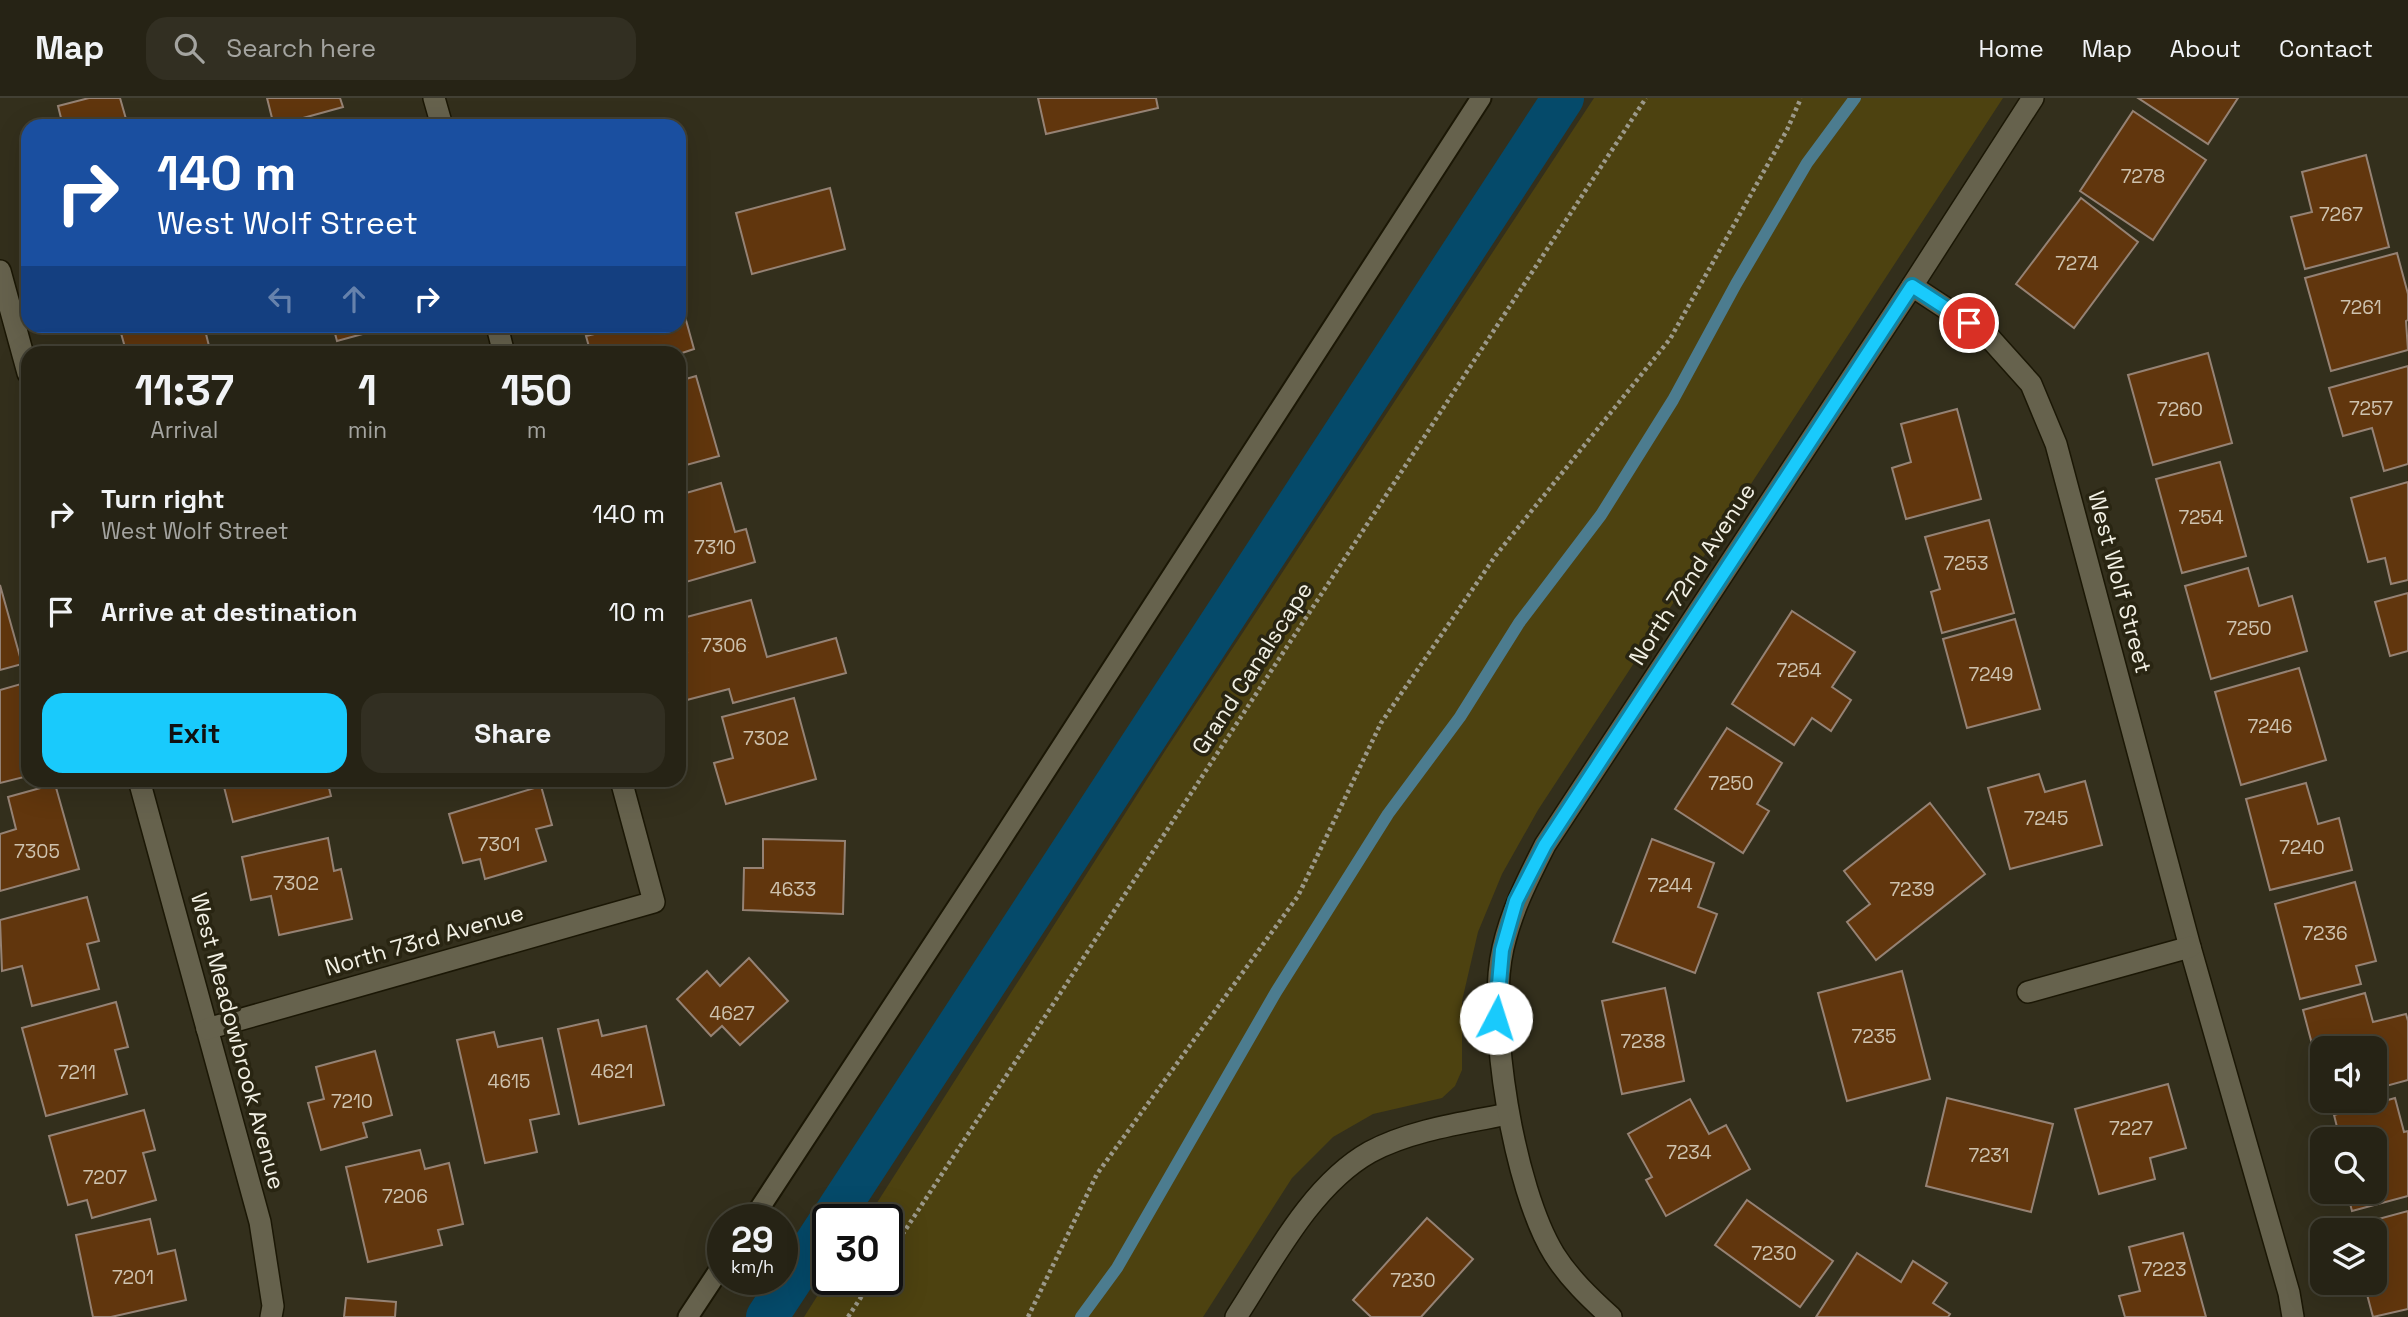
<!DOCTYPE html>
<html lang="en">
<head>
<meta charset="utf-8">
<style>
  body { margin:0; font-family:"Space Grotesk",sans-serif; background:#322f22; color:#f1f3f6; height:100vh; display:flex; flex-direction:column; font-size:26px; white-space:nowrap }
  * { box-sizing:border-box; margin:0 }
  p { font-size:23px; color:#a4a4a0 }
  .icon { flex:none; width:38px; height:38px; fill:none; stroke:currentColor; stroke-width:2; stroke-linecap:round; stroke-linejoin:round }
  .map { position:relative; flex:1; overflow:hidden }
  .drawer { position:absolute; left:21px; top:248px; width:665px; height:441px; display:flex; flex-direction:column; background:#262315; border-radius:21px; box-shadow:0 7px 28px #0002,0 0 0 2px #424034 }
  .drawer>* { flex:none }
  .guide { position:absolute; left:21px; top:21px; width:665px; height:214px; border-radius:21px; box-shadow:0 7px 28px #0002,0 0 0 2px #424034; background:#1a4fa0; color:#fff; overflow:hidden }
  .fabs { position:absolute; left:2310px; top:938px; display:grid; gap:14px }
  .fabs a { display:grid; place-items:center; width:77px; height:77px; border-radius:14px; background:#262315; box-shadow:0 7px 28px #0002,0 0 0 2px #424034; font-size:35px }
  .speed { position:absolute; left:707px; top:1106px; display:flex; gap:14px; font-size:35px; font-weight:700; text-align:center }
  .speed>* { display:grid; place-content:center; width:91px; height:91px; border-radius:50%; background:#262315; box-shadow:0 7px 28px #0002,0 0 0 2px #424034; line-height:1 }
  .speed small { font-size:18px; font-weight:400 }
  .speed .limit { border:4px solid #111; border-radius:10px; background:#fff; color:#111 }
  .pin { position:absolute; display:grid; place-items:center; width:60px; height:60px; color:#fff; margin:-30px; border:4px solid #fff; border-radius:50%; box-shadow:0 2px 7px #0007 }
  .me { position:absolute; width:77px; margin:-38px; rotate:5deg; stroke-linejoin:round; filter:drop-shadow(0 0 5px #0008) }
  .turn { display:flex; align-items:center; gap:24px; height:147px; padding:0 21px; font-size:32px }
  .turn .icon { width:91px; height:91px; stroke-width:2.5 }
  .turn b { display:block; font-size:49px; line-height:60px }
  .lanes { display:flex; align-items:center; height:66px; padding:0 21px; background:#0003; justify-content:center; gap:35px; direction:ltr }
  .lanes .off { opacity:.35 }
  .eta { display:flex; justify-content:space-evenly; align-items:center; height:119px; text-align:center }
  .eta b { font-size:42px; font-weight:600; line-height:49px }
  .action { display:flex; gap:14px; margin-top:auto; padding:14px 21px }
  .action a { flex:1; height:80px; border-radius:21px; background:#19cafc; color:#111; font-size:28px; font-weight:600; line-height:80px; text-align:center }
  .action a+a { background:#322f22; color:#f1f3f6 }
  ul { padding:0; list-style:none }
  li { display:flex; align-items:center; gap:21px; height:98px; padding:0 21px }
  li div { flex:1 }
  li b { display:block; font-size:26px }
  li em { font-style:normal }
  header { display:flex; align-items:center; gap:42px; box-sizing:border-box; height:98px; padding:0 35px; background:#262315; border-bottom:2px solid #424034 }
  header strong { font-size:33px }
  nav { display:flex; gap:38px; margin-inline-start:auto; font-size:24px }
  .search { width:490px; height:63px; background:#322f22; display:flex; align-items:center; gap:18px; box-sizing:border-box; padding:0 24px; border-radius:21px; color:#a4a4a0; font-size:26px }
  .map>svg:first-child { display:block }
</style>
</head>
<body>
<header>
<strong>Map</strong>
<div class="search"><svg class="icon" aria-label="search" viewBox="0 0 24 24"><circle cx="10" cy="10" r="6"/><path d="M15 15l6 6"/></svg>Search here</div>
<nav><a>Home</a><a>Map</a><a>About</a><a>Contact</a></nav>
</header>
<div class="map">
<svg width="2408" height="1219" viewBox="0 0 2408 1219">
  <rect width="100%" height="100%" fill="#332f1c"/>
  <!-- green -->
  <path fill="#4d4210" d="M 1594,0 L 2003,0 L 1538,712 L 1502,776 L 1478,834 L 1462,903 L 1462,972 L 1455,988 L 1442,1000 L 1373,1016 L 1333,1039 L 1292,1080 L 1203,1219 L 804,1219 L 828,1181 L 887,1181 L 887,1122 L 866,1122 L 1165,653 Z"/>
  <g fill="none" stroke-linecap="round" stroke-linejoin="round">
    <!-- stream -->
    <path stroke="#4c7c8f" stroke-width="12" d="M 1081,1219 L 1117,1170 L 1276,894 L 1388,716 L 1460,619 L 1519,525 L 1601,417 L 1673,302 L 1736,186 L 1807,65 L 1855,0"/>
    <!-- canal -->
    <g stroke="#054a6a" stroke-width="42">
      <path d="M 831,1122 L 1563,0"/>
      <path d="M 767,1219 L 828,1126"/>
    </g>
  </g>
  <!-- building -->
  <g fill="#61360d" stroke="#958274" stroke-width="2">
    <path d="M 89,0 L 120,0 L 128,28 L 63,28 L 58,8 Z"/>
    <path d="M 267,0 L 340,0 L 343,9 L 274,28 Z"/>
    <path d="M 1038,0 L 1156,0 L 1158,10 L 1046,36 Z"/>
    <path d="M 2138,0 L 2238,0 L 2208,46 Z"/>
    <path d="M 2133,13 L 2206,62 L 2153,142 L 2080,93 Z"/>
    <path d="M 2366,57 L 2389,149 L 2305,171 L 2291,119 L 2312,114 L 2302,74 Z"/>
    <path d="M 830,90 L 845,151 L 752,176 L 736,115 Z"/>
    <path d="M 2081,100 L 2138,144 L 2074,230 L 2016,186 Z"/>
    <path d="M 2397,155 L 2408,196 L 2408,222 L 2406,223 L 2408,252 L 2331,273 L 2305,180 Z"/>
    <path d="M 684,215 L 694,251 L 679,256 L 591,256 L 586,238 L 603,234 L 602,228 L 679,228 L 679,216 Z"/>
    <path d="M 119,228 L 204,228 L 211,256 L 118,256 L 126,253 Z"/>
    <path d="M 333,228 L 392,228 L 337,243 Z"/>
    <path d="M 2208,255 L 2232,345 L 2153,367 L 2128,277 Z"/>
    <path d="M 2408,268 L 2408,366 L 2384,373 L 2372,330 L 2343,338 L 2329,290 Z"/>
    <path d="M 696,278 L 719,358 L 679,369 L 679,283 Z"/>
    <path d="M 1957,311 L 1981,401 L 1906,421 L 1892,370 L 1911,364 L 1901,326 Z"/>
    <path d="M 2220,364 L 2246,458 L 2182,475 L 2156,381 Z"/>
    <path d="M 2408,384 L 2408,482 L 2391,486 L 2385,460 L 2368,464 L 2351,400 Z"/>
    <path d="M 721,385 L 735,434 L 746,431 L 755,464 L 679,486 L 679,397 Z"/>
    <path d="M 1989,422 L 2014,515 L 1942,535 L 1931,494 L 1940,491 L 1925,439 Z"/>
    <path d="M 2248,470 L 2259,508 L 2292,498 L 2307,553 L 2211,581 L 2185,488 Z"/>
    <path d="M 0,487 L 22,566 L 0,572 Z"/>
    <path d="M 2408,495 L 2408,553 L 2390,558 L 2375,504 Z"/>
    <path d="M 751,502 L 767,559 L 836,540 L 846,575 L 733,605 L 729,591 L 683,603 L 679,588 L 679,556 L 687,554 L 679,521 Z"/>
    <path d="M 1792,513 L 1855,554 L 1832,589 L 1851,602 L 1831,633 L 1812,620 L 1794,647 L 1732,606 Z"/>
    <path d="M 2015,521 L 2040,611 L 1967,630 L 1943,541 Z"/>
    <path d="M 2299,570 L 2326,662 L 2241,687 L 2215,594 Z"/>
    <path d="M 28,584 L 28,678 L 0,685 L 0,592 Z"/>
    <path d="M 794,600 L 816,681 L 726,706 L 714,665 L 733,660 L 722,619 Z"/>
    <path d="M 1727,630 L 1782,665 L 1757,706 L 1769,713 L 1743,755 L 1675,711 Z"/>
    <path d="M 2039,676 L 2045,694 L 2085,683 L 2102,747 L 2010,771 L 1988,690 Z"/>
    <path d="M 233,682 L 327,682 L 331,698 L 233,724 L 223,685 Z"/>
    <path d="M 2306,685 L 2318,726 L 2339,720 L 2352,772 L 2270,792 L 2246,701 Z"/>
    <path d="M 55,686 L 79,771 L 0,793 L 0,736 L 16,731 L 8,699 Z"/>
    <path d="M 541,688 L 552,727 L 536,731 L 546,763 L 485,781 L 480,761 L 463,765 L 449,716 Z"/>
    <path d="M 1930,705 L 1985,776 L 1876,862 L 1847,824 L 1870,806 L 1844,773 Z"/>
    <path d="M 328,740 L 334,773 L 341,771 L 352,821 L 279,837 L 271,798 L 251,802 L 242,759 Z"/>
    <path d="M 763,741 L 845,743 L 843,816 L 743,812 L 744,770 L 763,770 Z"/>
    <path d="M 1652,741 L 1714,765 L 1698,809 L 1717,816 L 1695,875 L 1613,844 Z"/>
    <path d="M 2355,784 L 2376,863 L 2356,868 L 2361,886 L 2300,901 L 2275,806 Z"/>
    <path d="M 87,799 L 99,843 L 87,846 L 99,891 L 32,908 L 22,868 L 2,873 L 0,822 Z"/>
    <path d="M 749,860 L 788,903 L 740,947 L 722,928 L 711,938 L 677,901 L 707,873 L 720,888 Z"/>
    <path d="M 1902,873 L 1930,981 L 1847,1003 L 1818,895 Z"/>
    <path d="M 1665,890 L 1684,983 L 1622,996 L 1602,903 Z"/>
    <path d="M 2365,895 L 2373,924 L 2406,916 L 2408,923 L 2408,982 L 2375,991 L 2375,950 L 2322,950 L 2322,984 L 2303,912 Z"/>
    <path d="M 116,904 L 128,949 L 115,952 L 127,996 L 46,1018 L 22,930 Z"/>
    <path d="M 598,922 L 602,938 L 646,928 L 664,1007 L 579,1026 L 558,931 Z"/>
    <path d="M 494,934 L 498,949 L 542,940 L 559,1016 L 530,1022 L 537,1054 L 485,1065 L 457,942 Z"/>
    <path d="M 375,953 L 392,1017 L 363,1025 L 367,1039 L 321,1052 L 308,1005 L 324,1001 L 316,969 Z"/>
    <path d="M 2168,986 L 2186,1050 L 2150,1060 L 2155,1081 L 2099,1096 L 2075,1011 Z"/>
    <path d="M 1947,1000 L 2053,1026 L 2031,1114 L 1926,1088 Z"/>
    <path d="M 2395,1000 L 2404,1034 L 2408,1033 L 2408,1098 L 2352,1113 L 2347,1094 L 2375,1094 L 2375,1041 L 2340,1041 L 2334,1017 Z"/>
    <path d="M 1690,1001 L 1709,1036 L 1726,1027 L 1750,1071 L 1666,1118 L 1646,1082 L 1652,1079 L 1628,1036 Z"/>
    <path d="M 144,1012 L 155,1052 L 143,1055 L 156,1102 L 92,1120 L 87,1102 L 68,1107 L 49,1038 Z"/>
    <path d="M 420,1052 L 425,1071 L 449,1065 L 463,1126 L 438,1132 L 442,1147 L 368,1164 L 346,1069 Z"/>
    <path d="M 1747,1102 L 1833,1163 L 1800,1209 L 1715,1147 Z"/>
    <path d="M 2408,1113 L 2408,1211 L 2373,1219 L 2364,1185 L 2375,1185 L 2375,1132 L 2350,1132 L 2349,1129 Z"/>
    <path d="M 1427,1120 L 1473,1161 L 1421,1219 L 1371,1219 L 1353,1202 Z"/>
    <path d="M 150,1121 L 158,1156 L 175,1152 L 186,1202 L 111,1219 L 93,1219 L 76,1137 Z"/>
    <path d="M 2183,1135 L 2206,1219 L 2125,1219 L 2119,1198 L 2140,1193 L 2129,1149 Z"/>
    <path d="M 1857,1155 L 1901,1184 L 1913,1163 L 1947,1185 L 1933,1205 L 1950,1216 L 1948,1219 L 1816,1219 Z"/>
    <path d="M 346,1200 L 396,1204 L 395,1219 L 344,1219 Z"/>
  </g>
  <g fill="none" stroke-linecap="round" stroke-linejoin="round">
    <!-- lane casing -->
    <g stroke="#1b1705" stroke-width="23">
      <g id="lane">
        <path d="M 752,1122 L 992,756 L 1481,0"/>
        <path d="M 688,1219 L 723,1166"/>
      </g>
    </g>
    <!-- street casing -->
    <g stroke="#1b1705" stroke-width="24">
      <g id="street">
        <path d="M 434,0 L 442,28"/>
        <path d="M 0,173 L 28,275"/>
        <path d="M 1912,188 L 1988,238 L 2031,286 L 2056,346 L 2190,849 L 2289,1195 L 2293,1219"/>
        <path d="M 497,228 L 504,256"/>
        <path d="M 139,682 L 260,1124 L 273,1208 L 271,1219"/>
        <path d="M 2028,894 L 2190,849"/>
        <path d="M 207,931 L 654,804 L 621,682"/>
        <path d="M 1236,1219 C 1272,1164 1311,1087 1370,1054 C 1411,1032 1463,1025 1508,1016"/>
        <path d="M 1611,1219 C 1590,1200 1569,1180 1554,1156 C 1514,1091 1486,924 1503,850 C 1512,811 1528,781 1545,747 L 1912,188 L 2033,0"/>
      </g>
    </g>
    <!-- path -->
    <g stroke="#9c998a" stroke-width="4.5" stroke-dasharray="3.5 3.5" stroke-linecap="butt">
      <path d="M 887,1160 L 1646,0"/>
      <path d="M 848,1219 L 873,1181"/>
      <path d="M 1028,1219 L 1097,1076 L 1298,798 L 1381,625 L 1496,457 L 1670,241 L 1787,32 L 1801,0"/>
    </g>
    <!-- lane -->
    <use href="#lane" stroke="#66624d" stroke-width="19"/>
    <!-- street -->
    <use href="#street" stroke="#66624d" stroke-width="21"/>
  </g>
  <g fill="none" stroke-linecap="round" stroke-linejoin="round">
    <!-- route casing -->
    <g stroke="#1083a4" stroke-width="18">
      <path id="route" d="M 1496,920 L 1502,852 L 1516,803 L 1545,747 L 1912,188 L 1969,225"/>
    </g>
    <!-- route -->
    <use href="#route" stroke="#19cafc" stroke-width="12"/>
  </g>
  <g text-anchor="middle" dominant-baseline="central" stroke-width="7" stroke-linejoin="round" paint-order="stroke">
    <!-- number labels -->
    <g font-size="19" fill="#cec2ae">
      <text x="2143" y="78">7278</text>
      <text x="2341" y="116">7267</text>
      <text x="2077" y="165">7274</text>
      <text x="2361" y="209">7261</text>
      <text x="2371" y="310">7257</text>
      <text x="2180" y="311">7260</text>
      <text x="2201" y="419">7254</text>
      <text x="715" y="449">7310</text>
      <text x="1966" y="465">7253</text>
      <text x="2249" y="530">7250</text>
      <text x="724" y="547">7306</text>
      <text x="1799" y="572">7254</text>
      <text x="1991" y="576">7249</text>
      <text x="2270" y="628">7246</text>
      <text x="766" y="640">7302</text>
      <text x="1731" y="685">7250</text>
      <text x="2046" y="720">7245</text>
      <text x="499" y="746">7301</text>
      <text x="2302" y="749">7240</text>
      <text x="37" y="753">7305</text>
      <text x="296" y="785">7302</text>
      <text x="1670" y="787">7244</text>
      <text x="793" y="791">4633</text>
      <text x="1912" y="791">7239</text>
      <text x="2325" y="835">7236</text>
      <text x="732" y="915">4627</text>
      <text x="1874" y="938">7235</text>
      <text x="1643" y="943">7238</text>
      <text x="612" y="973">4621</text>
      <text x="77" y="974">7211</text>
      <text x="509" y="983">4615</text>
      <text x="352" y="1003">7210</text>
      <text x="2131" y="1030">7227</text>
      <text x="1689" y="1054">7234</text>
      <text x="1989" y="1057">7231</text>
      <text x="105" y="1079">7207</text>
      <text x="405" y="1098">7206</text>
      <text x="1774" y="1155">7230</text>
      <text x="2164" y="1171">7223</text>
      <text x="133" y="1179">7201</text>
      <text x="1413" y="1182">7230</text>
    </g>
    <!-- street labels -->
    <g font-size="23" fill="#f2f0e4" stroke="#292512">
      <text transform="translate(1692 476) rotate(-57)">North 72nd Avenue</text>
      <text transform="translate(2120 484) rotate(75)">West Wolf Street</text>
      <text transform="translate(1252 570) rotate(-57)">Grand Canalscape</text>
      <text transform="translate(424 842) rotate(-16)">North 73rd Avenue</text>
      <text transform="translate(238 943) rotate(75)">West Meadowbrook Avenue</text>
    </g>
  </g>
</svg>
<div class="fabs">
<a><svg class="icon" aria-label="sound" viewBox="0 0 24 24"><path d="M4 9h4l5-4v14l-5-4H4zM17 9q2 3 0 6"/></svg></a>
<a><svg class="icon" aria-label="search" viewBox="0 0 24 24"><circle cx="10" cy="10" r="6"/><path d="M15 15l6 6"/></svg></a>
<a><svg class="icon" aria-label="layers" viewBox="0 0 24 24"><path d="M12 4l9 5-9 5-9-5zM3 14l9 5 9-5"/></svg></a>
</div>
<div class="speed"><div>29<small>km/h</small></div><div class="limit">30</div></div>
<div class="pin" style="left:1969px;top:225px;background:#d93025"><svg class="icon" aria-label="arrive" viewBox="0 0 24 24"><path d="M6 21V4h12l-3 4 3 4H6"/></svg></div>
<svg class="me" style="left:1496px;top:920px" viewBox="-20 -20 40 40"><circle r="19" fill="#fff"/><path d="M0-13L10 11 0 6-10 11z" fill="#19cafc"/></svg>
<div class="guide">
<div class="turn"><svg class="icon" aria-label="right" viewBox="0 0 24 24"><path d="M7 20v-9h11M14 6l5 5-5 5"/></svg><div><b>140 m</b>West Wolf Street</div></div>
<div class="lanes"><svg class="icon off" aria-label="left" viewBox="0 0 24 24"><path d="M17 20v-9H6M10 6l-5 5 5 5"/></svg><svg class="icon off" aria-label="ahead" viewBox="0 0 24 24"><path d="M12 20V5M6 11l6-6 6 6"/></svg><svg class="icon" aria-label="right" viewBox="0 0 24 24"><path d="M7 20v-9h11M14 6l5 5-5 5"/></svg></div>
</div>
<section class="drawer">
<div class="eta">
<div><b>11:37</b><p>Arrival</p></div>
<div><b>1</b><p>min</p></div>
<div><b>150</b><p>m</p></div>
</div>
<ul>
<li><svg class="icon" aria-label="right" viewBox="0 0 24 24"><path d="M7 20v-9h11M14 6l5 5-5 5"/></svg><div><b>Turn right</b><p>West Wolf Street</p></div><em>140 m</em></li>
<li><svg class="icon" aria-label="arrive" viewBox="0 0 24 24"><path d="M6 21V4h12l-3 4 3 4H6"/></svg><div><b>Arrive at destination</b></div><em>10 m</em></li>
</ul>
<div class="action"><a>Exit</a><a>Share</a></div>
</section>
</div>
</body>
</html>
